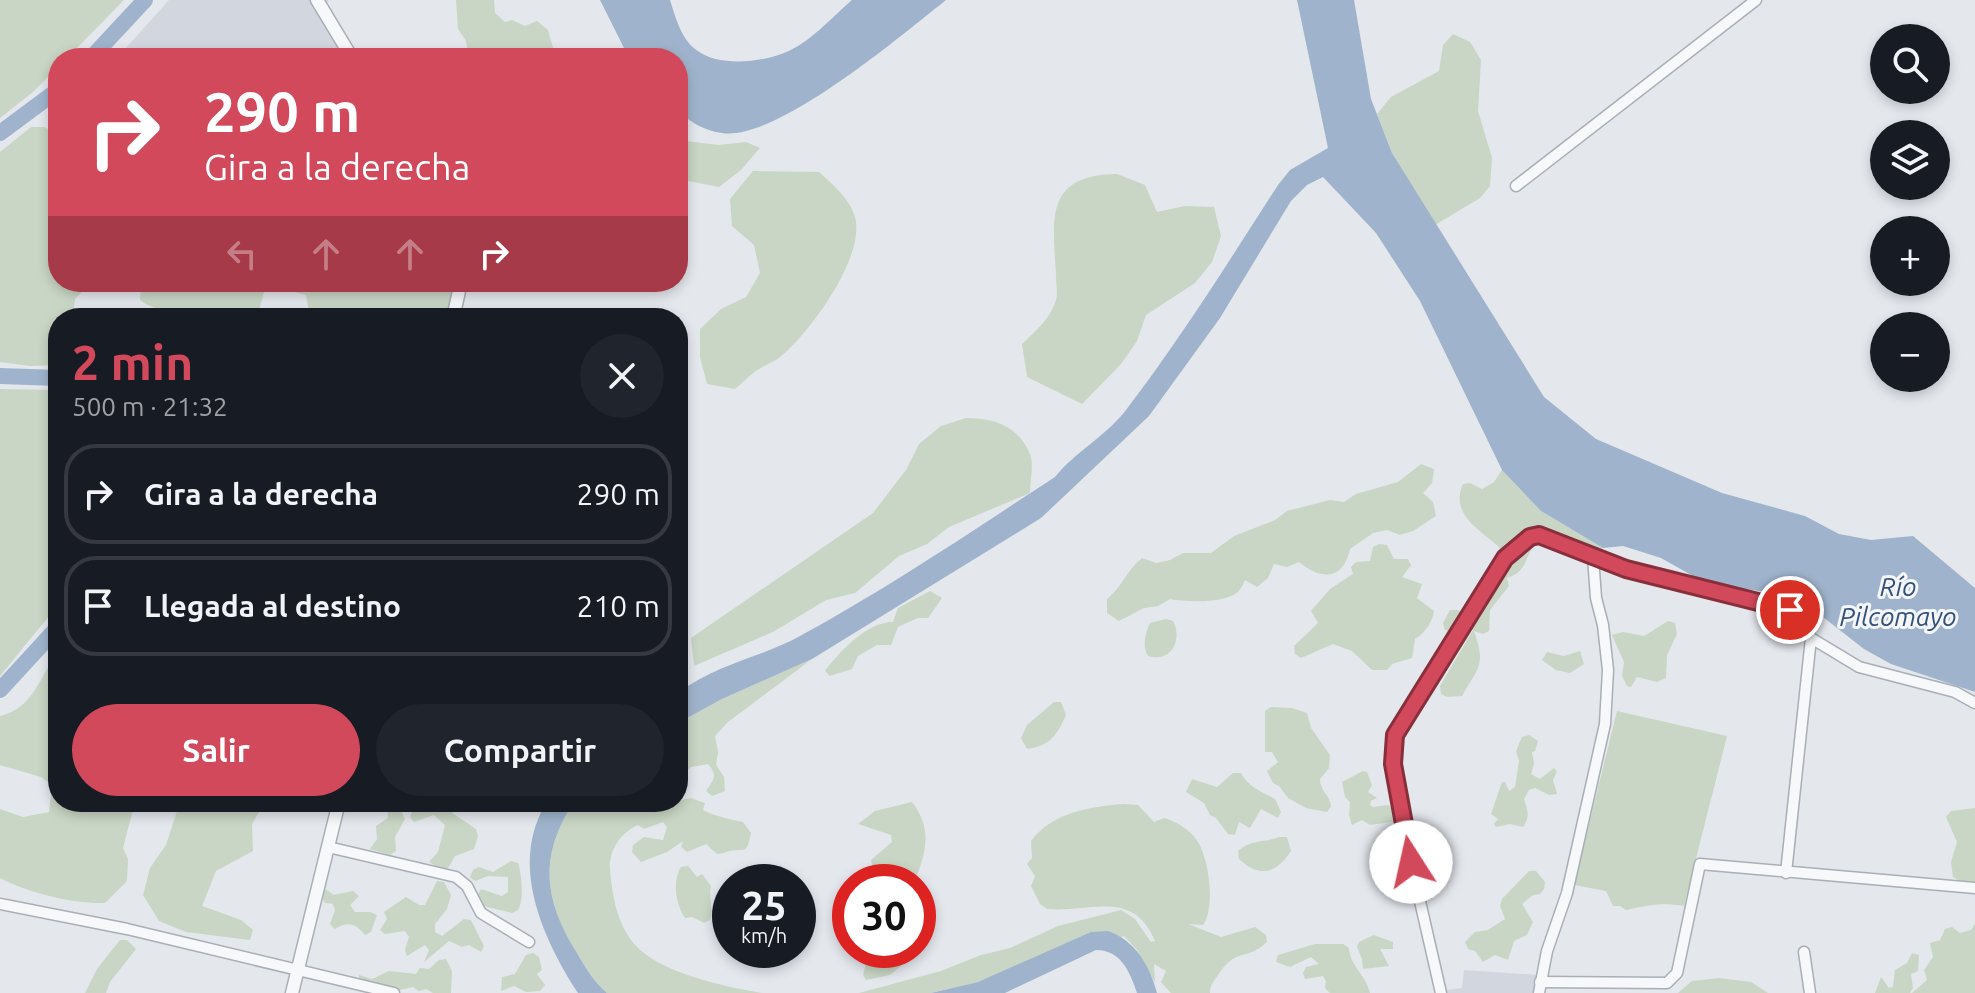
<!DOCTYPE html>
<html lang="es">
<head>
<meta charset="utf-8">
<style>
  body { margin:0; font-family:Ubuntu,sans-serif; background:#20242c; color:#f1f3f6; height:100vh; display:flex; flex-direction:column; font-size:30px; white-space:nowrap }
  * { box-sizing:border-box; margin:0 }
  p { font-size:26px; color:#9ea1a6 }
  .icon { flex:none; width:44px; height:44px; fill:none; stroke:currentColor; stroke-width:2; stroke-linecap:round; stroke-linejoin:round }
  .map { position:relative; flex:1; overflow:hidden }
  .side { position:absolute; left:48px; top:308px; width:640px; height:504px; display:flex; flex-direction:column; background:#171b24; border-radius:32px; box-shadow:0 4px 12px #0003 }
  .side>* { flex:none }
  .top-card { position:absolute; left:48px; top:48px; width:640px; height:244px; border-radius:32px; box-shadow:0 4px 12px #0003; background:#d1495b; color:#fff; overflow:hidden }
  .controls { position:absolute; left:1870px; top:24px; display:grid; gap:16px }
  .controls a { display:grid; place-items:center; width:80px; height:80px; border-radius:50%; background:#171b24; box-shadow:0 4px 12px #0003; font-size:40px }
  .speed { position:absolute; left:712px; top:864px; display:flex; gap:16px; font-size:40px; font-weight:700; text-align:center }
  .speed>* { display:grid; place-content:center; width:104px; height:104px; border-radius:50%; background:#171b24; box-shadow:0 4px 12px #0003; line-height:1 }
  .speed small { font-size:20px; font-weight:400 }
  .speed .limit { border:12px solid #d22; background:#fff; color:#111 }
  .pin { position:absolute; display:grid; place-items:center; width:68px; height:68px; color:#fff; margin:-34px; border:4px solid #fff; border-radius:50%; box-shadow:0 2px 8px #0007 }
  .me { position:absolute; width:88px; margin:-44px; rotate:350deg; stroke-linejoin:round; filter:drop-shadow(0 0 6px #0008) }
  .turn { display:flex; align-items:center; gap:28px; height:168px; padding:0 24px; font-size:36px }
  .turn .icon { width:104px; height:104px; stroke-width:2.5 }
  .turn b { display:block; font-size:56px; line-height:68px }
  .lanes { display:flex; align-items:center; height:76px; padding:0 24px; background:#0003; justify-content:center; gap:40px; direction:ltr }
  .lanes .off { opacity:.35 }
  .round { display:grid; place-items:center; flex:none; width:84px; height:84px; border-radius:42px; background:#20242c }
  .summary { display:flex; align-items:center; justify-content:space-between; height:136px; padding:0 24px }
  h1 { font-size:48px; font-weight:700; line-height:60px; color:#d1495b }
  .button { display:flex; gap:16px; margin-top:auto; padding:16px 24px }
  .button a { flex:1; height:92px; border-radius:48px; background:#d1495b; color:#fff; font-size:32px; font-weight:700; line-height:92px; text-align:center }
  .button a+a { background:#20242c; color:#f1f3f6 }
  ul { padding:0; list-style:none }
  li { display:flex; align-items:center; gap:24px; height:100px; margin:0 16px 12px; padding:0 8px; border:4px solid #363941; border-radius:32px }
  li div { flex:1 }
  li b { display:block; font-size:30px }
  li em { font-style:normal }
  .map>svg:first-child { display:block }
</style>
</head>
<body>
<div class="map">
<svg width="1975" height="993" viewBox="0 0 1975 993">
  <rect width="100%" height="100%" fill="#e4e7ec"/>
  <!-- built -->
  <g fill="#d2d6de">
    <path d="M 169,0 L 329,0 L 320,14 L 341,54 L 336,58 L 117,58 Z"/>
    <path d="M 1464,970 L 1538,975 L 1536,993 L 1447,993 L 1446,990 L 1462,988 Z"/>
  </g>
  <!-- green -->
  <g fill="#c9d6c5">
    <path d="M 0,0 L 124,0 L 67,58 L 58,58 L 58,67 L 33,92 L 0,118 Z"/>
    <path d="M 456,0 L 494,0 L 495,13 L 505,22 L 512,20 L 525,26 L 537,21 L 548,30 L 556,58 L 469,58 L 466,41 L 458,29 Z"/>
    <path d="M 1453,34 L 1470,42 L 1481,60 L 1478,111 L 1492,158 L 1490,186 L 1480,198 L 1435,225 L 1392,153 L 1377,114 L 1391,97 L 1439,71 L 1443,45 Z"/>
    <path d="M 31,127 L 44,127 L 58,134 L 58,282 L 91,282 L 75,299 L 72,318 L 58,318 L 58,365 L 30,366 L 0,362 L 0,152 Z"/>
    <path d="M 678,140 L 718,145 L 746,142 L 760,148 L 741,170 L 719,187 L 678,179 Z"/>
    <path d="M 753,171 L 819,172 C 832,184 848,197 854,214 C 869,253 809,334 780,357 C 774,362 765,365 759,369 C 750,374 743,383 735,389 L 707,384 L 700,357 L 700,329 L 721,309 L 746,297 L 760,273 L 754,245 L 732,226 L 730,199 Z"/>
    <path d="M 1117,174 L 1145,185 L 1157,212 L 1185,206 L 1214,207 L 1221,236 L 1212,262 L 1195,283 L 1146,315 L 1137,341 L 1121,364 L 1082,404 L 1027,377 L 1022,344 C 1035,332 1051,318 1056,300 C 1058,293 1056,283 1056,275 C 1053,219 1044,175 1117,174 Z"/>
    <path d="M 141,282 L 453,282 L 449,318 L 310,318 L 306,295 L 278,287 L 264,292 L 257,318 L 173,318 C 163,308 151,309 140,300 Z"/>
    <path d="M 0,389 L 58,390 L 58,605 L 0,676 Z"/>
    <path d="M 966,418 C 993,418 1018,425 1030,454 C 1034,464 1030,482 1030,493 L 949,527 L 927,544 L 899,556 L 855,593 L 826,600 L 773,632 L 694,666 L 691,638 L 873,513 L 906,470 L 919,444 L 941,426 Z"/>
    <path d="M 1421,464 L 1434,469 L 1432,483 L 1423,493 L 1433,502 L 1436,516 L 1413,531 L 1400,535 L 1387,530 L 1373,533 L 1350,549 C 1343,581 1321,580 1299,562 L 1287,567 L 1274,564 L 1268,578 L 1257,587 L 1245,580 C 1243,584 1241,589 1238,592 C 1223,604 1187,602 1170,599 L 1158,606 L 1144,608 L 1119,621 L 1107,613 L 1107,599 C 1122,587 1127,570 1142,558 L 1156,563 L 1170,560 L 1183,553 L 1211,553 L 1234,536 L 1275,520 L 1287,511 L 1330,500 L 1344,502 L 1356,494 L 1398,482 Z"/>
    <path d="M 1502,470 L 1541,511 L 1603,548 L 1597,551 C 1585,547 1575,539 1562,538 C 1519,533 1537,570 1507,578 L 1509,586 L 1490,610 L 1489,631 L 1483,634 L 1474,631 C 1486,666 1479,666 1462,696 L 1447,697 L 1441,694 L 1440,686 L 1473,630 L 1468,624 L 1452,633 L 1445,630 L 1443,623 L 1450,610 L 1458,610 L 1466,618 L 1478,611 L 1497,580 L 1492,575 L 1500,548 C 1482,531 1449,515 1463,484 L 1470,483 L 1482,489 L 1494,482 Z"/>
    <path d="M 1379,544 L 1387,545 L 1394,559 L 1408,559 L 1411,565 L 1402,577 L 1422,584 L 1417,598 L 1434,611 C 1433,621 1424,634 1415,639 L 1412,658 L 1392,664 L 1387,670 L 1372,670 L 1352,651 L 1333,644 L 1301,658 L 1295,654 L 1294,646 L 1318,623 L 1311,611 L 1330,589 L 1353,574 L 1351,567 L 1356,562 L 1370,561 L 1373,547 Z"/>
    <path d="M 930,591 L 942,598 L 928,618 L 918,618 L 898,627 L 891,645 L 877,645 L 858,656 L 852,669 L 830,676 L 825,671 C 838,653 868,621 893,622 L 898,608 Z"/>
    <path d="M 1166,619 L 1173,621 C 1183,640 1171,663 1148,656 C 1142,647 1145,633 1150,623 Z"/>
    <path d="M 1668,621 L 1675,623 L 1677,634 L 1667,655 L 1666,678 L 1657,682 L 1637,677 L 1631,687 L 1627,686 L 1622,676 L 1624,662 L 1612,635 L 1623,632 L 1644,636 Z"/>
    <path d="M 1580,651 L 1584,664 L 1570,673 L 1556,670 L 1542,660 L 1547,652 L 1564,656 Z"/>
    <path d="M 58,652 L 58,802 L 135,802 L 123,848 L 128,859 L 127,881 L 105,903 C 73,904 29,893 0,878 L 0,809 L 23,817 L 49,812 L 52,785 L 41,777 L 0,765 L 0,716 C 34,708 39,677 58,652 Z"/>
    <path d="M 812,659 L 728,722 L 715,736 L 718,752 L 716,765 L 724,777 L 725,791 L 712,796 L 706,791 C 714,780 718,775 708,764 L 691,767 L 686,771 L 688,786 L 678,785 L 678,723 L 722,699 Z"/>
    <path d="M 1054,702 L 1061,702 L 1066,715 C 1057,735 1050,746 1027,749 L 1021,738 L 1027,725 Z"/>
    <path d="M 1271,707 L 1292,708 L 1307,713 L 1311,728 L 1330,755 L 1329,768 L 1320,779 C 1320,791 1330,795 1331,806 L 1327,812 L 1306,808 L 1288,798 L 1279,786 L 1273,783 L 1267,771 L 1278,762 L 1272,752 L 1265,752 L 1265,711 Z"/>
    <path d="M 1617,711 L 1727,736 L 1684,906 C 1663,902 1647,905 1626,910 L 1620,906 L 1613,906 L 1606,891 L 1574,885 Z"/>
    <path d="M 1529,735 L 1538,741 L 1535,751 L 1532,752 L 1534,764 L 1531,774 L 1540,779 L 1554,768 L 1557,771 L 1553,780 L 1557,794 L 1549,795 L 1535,788 L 1529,790 L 1524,799 C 1527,809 1531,816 1523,827 L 1510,824 L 1496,827 L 1494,824 L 1498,819 L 1491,814 L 1502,782 L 1505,782 L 1509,791 L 1515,787 L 1519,761 L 1516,751 L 1522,737 Z"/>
    <path d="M 1363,771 L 1367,772 L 1372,785 L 1368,792 L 1377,798 L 1371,801 L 1370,805 L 1373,807 L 1388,805 L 1398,810 L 1397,821 L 1370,825 L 1362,820 L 1352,825 L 1349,815 L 1350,802 L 1345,797 L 1342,782 Z"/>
    <path d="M 1233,773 L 1241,773 C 1248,787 1262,792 1275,799 L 1281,812 L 1278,818 L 1261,809 L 1250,828 L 1239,822 L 1235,835 L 1228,834 L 1216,818 L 1210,815 L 1204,803 L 1186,792 L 1192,779 L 1217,787 Z"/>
    <path d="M 691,798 L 705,803 L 703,810 C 718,817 728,819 743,822 L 751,833 C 746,855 747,848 730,851 C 725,852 721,854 717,854 L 706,844 L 687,852 L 681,847 L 683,841 L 667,852 L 641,862 L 632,852 L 633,845 L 644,837 L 663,840 L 667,827 L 663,822 L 644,829 L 638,825 C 622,831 608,851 610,869 C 612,895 617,924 635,945 C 660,973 726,987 762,993 L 607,993 C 594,982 585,967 577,953 C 544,900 538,856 574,802 L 664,804 Z"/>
    <path d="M 180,802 L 265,802 L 252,824 L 253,851 L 216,871 L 202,906 L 241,920 L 253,930 L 250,940 L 186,932 L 159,921 L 143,895 L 150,868 L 166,845 Z"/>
    <path d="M 387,802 L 409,802 L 402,813 L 405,819 L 395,837 L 396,851 L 390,855 L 370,849 L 377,839 L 376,826 L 388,818 Z"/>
    <path d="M 415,802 L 454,802 L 452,813 L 476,829 L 478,836 L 474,849 L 455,856 L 448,868 L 441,869 L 429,862 L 438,852 L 445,825 L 434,815 L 414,822 L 410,817 Z"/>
    <path d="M 912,802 C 932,828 927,851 915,880 L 876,882 L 871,860 L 892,842 L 891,835 L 858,824 L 875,811 Z"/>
    <path d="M 1123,804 L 1138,805 L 1154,822 L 1164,818 C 1175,821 1189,829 1196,839 C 1209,856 1216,907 1203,925 L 1188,924 L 1221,937 L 1255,927 L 1266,935 L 1267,942 C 1247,961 1236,947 1218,975 C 1213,982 1210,985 1210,993 L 1171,993 L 1161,982 L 1166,971 L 1154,964 L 1155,983 L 1137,950 L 1124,936 L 1029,962 L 978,982 L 931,993 L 859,993 L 941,971 L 981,955 L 1010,948 L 1058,926 L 1121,910 L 1135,919 L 1151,942 L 1155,941 C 1133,888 1089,913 1047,909 L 1040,904 L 1031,886 L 1035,876 L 1027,864 L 1032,858 L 1031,841 C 1053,812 1089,807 1123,804 Z"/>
    <path d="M 1975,808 L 1975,883 L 1965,884 L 1953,877 L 1951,862 L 1957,842 L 1946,817 L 1951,811 Z"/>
    <path d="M 1279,837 L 1287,837 L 1291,851 C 1276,874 1259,878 1239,859 L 1238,851 C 1251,839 1265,843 1279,837 Z"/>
    <path d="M 511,861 L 518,863 C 522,875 524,900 518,910 L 512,913 L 479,905 L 475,900 L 481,889 L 502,896 L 508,892 L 508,877 L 488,876 L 475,881 L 470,877 L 473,870 L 479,867 L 493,872 Z"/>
    <path d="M 688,866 L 697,877 L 702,874 L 711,886 C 708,899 714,910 710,920 L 704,923 L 692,917 L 685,918 C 676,905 672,881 681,867 Z"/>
    <path d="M 1529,871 L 1536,871 L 1545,882 L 1544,889 L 1540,894 L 1533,895 L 1522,904 L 1533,922 L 1527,935 L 1514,941 L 1508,960 L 1495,955 L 1483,962 L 1475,951 L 1468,949 L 1465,942 L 1475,932 L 1488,930 L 1505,919 L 1500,906 L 1502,899 Z"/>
    <path d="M 437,881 L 444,882 L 451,895 L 447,909 L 435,924 L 435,932 L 442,936 L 464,919 L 471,920 L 484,946 L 481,952 L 469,945 L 462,947 L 449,941 L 424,962 L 429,950 L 425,945 L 407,956 L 405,950 L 409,937 L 405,931 L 385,934 L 380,930 L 387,919 L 384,912 L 406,897 L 419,905 L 425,905 Z"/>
    <path d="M 322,887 L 334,895 L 353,891 L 359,896 L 350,905 L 355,912 L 370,912 L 377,915 L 371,932 L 365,935 C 356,923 347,921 335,929 L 330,924 L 335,910 L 333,904 L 325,903 L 321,896 Z"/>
    <path d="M 1975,924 L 1975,993 L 1912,993 L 1927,980 L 1924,970 L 1933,957 L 1930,943 L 1940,940 L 1945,929 L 1952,927 L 1960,933 L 1971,930 Z"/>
    <path d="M 1374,935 L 1393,942 L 1393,949 L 1380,949 L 1389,966 L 1363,969 L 1362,959 L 1357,947 L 1359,942 Z"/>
    <path d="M 120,940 L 127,940 L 136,949 L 110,982 L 106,993 L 85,993 L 97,969 Z"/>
    <path d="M 1315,944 L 1343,944 L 1349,948 C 1349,964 1367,977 1370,993 L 1330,993 L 1325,988 L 1326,981 L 1323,976 L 1305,979 L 1303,973 L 1306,967 L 1319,964 L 1311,957 L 1290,967 L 1276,962 L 1278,955 Z"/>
    <path d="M 869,950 L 896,950 L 905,954 L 907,961 L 890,975 L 866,980 L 863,975 Z"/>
    <path d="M 533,953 L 539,957 L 542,970 L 537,974 L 545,985 L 540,991 L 526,992 L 514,986 L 501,991 L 502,977 L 515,974 L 526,955 Z"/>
    <path d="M 1912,953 L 1919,955 L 1918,971 L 1911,974 L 1913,988 L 1910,993 L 1875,993 L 1881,977 L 1889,988 L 1893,987 L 1895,970 L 1907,963 Z"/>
    <path d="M 446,959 L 452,971 L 451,993 L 433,993 L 426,989 L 419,991 L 413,987 L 400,990 L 387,985 L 380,987 L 359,982 L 359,975 L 372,979 L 389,971 L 416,974 L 420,968 L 429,969 L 439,960 Z"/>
    <path d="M 1719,978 L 1751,982 L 1768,993 L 1678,993 L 1692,981 Z"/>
  </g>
  <!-- water -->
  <g fill="#9fb4cc">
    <path d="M 600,0 L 670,0 C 675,16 681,38 695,49 C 717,67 759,63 784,53 C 810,43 831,18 852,0 L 946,0 C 903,34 776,142 722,133 C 705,131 690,122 678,111 L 678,58 L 629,58 Z"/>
    <path d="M 1297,0 L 1354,0 L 1371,99 L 1392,153 L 1544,397 L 1596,439 L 1722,493 L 1805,516 L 1839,534 L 1871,540 L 1913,536 L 1975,588 L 1975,692 L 1891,664 L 1864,649 L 1805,603 L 1767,592 L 1723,586 L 1693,576 L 1661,558 L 1623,546 L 1603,548 L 1541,511 L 1502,470 L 1420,301 L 1376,233 L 1323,177 L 1307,185 L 1291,201 L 1220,318 L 1149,416 L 1041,518 L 812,659 L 722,699 L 678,723 L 678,693 C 718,663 758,659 800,636 C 888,588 971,532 1055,477 C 1075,452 1106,436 1126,410 C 1181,338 1229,261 1278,185 L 1290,170 L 1328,148 Z"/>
    <path d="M 547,802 L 574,802 C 538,856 544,900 577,953 C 585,967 594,982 607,993 L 578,993 C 543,939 508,863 547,802 Z"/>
    <path d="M 1108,931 C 1135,940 1150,966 1157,993 L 1137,993 C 1130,972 1121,950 1096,950 L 1005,993 L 931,993 L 978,982 L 1091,932 Z"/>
  </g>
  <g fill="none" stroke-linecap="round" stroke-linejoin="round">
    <!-- river -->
    <g stroke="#9fb4cc" stroke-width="16">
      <path d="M 91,58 L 145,0"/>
      <path d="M 0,133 L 58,90"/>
      <path d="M 0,376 L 58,378"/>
      <path d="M 0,690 L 58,627"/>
    </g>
    <!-- minor casing -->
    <g stroke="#a9aeb7" stroke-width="13">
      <g id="minor">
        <path d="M 1516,186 L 1756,0"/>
        <path d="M 328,847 L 456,877 L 467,886 L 481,913 L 529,942"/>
        <path d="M 1786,873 L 1811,638"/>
        <path d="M 0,904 L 127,929 L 394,993"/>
        <path d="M 1804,952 L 1810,993"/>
        <path d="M 1540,982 L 1667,983 L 1677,973 L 1700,864 L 1975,888"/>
        <path d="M 1441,993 L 1411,862 L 1393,746 L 1407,712 L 1505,558 L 1530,537 L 1539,535 L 1626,569 L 1790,610 L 1801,616 L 1811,638 L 1859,667 L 1955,692 L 1975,703"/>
        <path d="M 1539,993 L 1547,951 L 1567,893 L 1605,724 L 1608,670 L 1603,625 L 1596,598 L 1593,557"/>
      </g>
    </g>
    <!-- tertiary casing -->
    <g stroke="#a9aeb7" stroke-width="15">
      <g id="tertiary">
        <path d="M 317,0 L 352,58"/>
        <path d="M 453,318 L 461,282"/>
        <path d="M 292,993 L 339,802"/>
      </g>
    </g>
    <!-- minor -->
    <use href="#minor" stroke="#f7f8fa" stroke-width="10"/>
    <!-- tertiary -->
    <use href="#tertiary" stroke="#f7f8fa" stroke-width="12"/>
  </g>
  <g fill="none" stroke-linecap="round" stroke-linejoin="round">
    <!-- route casing -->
    <g stroke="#882f3b" stroke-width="20">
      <path id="route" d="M 1411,862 L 1393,764 L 1395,735 L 1505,558 L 1530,537 L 1539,535 L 1626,569 L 1790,610"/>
    </g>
    <!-- route -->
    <use href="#route" stroke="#d1495b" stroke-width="14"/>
  </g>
  <g text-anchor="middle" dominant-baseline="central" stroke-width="6" stroke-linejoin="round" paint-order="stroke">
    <!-- water labels -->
    <g font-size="26" font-style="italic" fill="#34527a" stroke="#f4f6f9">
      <text x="1898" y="586">Río<tspan x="1898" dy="30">Pilcomayo</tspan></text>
    </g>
  </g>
</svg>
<div class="controls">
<a><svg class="icon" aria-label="search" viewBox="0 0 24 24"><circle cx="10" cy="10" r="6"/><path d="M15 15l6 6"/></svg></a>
<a><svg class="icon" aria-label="layers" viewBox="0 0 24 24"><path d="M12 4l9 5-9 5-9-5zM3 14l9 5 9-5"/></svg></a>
<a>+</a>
<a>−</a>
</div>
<div class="speed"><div>25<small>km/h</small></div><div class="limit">30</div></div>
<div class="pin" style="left:1790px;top:610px;background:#d93025"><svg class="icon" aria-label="arrive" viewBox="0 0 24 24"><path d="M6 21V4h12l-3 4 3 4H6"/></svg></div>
<svg class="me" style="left:1411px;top:862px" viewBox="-20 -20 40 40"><circle r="19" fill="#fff"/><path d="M0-13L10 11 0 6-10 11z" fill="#d1495b"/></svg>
<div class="top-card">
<div class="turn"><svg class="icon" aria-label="right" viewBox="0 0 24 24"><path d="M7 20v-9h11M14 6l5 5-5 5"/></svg><div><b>290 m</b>Gira a la derecha</div></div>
<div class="lanes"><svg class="icon off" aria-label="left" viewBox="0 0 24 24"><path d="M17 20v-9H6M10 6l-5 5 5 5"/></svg><svg class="icon off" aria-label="ahead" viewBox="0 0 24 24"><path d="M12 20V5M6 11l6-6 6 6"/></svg><svg class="icon off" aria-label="ahead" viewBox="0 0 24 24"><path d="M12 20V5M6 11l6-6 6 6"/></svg><svg class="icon" aria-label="right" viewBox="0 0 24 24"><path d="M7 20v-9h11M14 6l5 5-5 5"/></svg></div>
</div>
<section class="side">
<div class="summary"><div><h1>2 min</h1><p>500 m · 21:32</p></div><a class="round"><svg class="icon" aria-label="close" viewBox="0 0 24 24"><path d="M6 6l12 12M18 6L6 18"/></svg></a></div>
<ul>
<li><svg class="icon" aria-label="right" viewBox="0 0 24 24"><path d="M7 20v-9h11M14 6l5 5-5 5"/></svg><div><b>Gira a la derecha</b></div><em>290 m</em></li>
<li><svg class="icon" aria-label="arrive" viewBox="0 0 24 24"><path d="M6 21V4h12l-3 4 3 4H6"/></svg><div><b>Llegada al destino</b></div><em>210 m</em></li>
</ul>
<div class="button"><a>Salir</a><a>Compartir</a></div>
</section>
</div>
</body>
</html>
